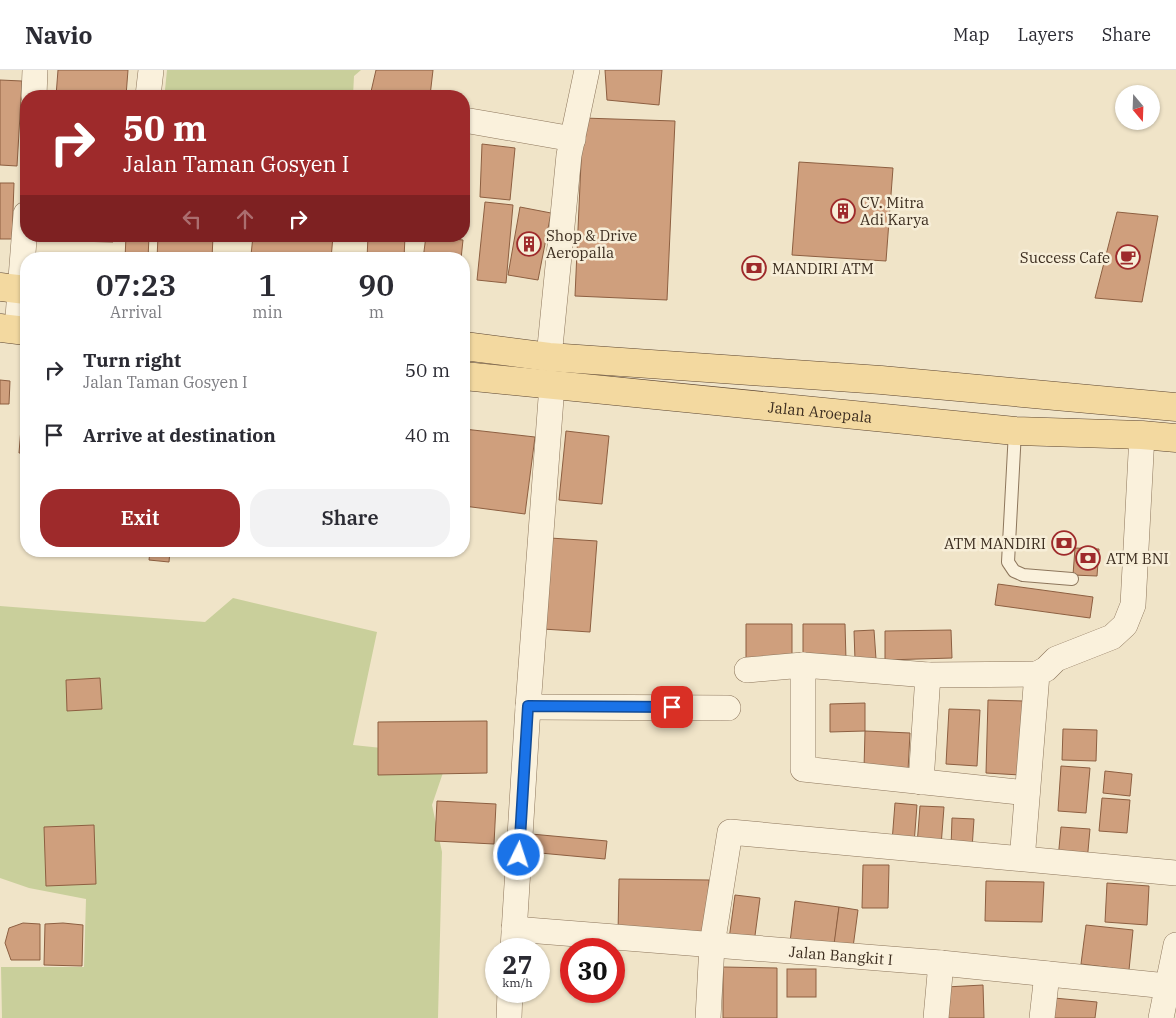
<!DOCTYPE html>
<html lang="en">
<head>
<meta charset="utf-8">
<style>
  body { margin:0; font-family:"IBM Plex Serif",serif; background:#f2f2f3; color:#2b2b33; height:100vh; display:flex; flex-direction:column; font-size:19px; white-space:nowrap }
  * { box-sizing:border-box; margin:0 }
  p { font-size:16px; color:#7c7c81 }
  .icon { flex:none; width:28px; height:28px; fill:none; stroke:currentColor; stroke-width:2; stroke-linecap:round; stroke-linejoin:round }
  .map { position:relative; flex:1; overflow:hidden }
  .details { position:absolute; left:20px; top:182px; width:450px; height:305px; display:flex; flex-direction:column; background:#fff; border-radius:20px; box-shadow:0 1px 4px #0004 }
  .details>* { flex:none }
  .top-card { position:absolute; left:20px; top:20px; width:450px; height:152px; border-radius:20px; box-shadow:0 1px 4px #0004; background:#9e2a2b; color:#fff; overflow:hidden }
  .needle { width:32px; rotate:161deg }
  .buttons { position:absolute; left:1115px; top:15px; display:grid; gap:10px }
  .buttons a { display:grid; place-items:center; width:45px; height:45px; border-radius:50%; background:#fff; box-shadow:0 1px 4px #0004; font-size:25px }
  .speed { position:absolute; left:485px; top:868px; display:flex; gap:10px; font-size:25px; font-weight:700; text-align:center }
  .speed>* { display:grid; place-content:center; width:65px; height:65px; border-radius:50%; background:#fff; box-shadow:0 1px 4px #0004; line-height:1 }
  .speed small { font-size:12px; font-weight:400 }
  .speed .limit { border:8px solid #d22; background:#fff; color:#111 }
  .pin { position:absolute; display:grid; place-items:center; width:42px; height:42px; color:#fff; margin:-21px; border-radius:10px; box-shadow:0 2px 8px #0006 }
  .me { position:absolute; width:55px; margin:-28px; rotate:4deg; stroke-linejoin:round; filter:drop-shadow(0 0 4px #0008) }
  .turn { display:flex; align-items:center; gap:18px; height:105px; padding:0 20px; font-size:22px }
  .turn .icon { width:65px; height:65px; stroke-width:2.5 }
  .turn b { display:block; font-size:35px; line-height:42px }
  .lanes { display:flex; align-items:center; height:48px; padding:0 20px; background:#0003; justify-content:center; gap:25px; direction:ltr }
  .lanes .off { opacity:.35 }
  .eta { display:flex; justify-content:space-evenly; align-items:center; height:85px; text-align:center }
  .eta b { font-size:30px; font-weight:600; line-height:35px }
  .button { display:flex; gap:10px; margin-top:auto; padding:10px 20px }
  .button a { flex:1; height:58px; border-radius:20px; background:#9e2a2b; color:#fff; font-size:20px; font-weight:600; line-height:58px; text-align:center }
  .button a+a { background:#f2f2f3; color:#2b2b33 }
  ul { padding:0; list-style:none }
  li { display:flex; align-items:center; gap:15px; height:65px; padding:0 20px }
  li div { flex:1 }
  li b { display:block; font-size:19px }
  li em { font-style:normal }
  header { display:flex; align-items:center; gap:30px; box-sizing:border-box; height:70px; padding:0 25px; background:#fff; border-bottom:1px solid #e1e1e2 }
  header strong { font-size:24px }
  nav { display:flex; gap:28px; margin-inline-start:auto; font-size:18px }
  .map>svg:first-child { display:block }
</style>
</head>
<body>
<header>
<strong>Navio</strong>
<nav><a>Map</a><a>Layers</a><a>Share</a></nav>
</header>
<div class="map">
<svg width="1176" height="948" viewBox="0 0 1176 948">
  <rect width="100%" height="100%" fill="#f0e4c8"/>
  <!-- green -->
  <g fill="#c9cf9b">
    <path d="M 167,0 L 361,0 L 354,6 L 353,26 L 171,26 L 165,20 Z"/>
    <path d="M 233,528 L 377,562 L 353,675 L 449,685 L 432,735 L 442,782 L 438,948 L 2,948 L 1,897 L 84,897 L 86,829 L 29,818 L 0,808 L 0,536 L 205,552 Z"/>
  </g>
  <!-- building -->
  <g fill="#cf9f7d" stroke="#8d5f41">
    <path d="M 58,0 L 128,0 L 126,26 L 56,26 Z"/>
    <path d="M 376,0 L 433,0 L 430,26 L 370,26 Z"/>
    <path d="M 605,0 L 662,0 L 659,35 L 607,30 Z"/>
    <path d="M 0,10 L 22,11 L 17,96 L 0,95 Z"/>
    <path d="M 583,48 L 675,51 L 667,230 L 575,226 Z"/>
    <path d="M 482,74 L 515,78 L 510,130 L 480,127 Z"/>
    <path d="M 799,92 L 893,98 L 886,191 L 792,185 Z"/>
    <path d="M 0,113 L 14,113 L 12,169 L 0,169 Z"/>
    <path d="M 485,132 L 513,135 L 506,213 L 477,210 Z"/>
    <path d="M 520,137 L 551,143 L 538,210 L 508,205 Z"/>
    <path d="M 1117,142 L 1158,146 L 1142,232 L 1095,228 Z"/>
    <path d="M 38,166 L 114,166 L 113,172 L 38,170 Z"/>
    <path d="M 126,166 L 149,166 L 148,189 L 125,189 Z"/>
    <path d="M 158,166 L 213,166 L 212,189 L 157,189 Z"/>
    <path d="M 253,166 L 333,166 L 331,189 L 295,189 L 251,185 Z"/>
    <path d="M 368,166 L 405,166 L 404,189 L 367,189 Z"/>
    <path d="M 426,166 L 463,170 L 461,189 L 423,189 Z"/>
    <path d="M 0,310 L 10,311 L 9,334 L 0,334 Z"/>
    <path d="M 24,321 L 26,321 L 26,383 L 19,383 Z"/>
    <path d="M 464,359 L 535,367 L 525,444 L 464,436 Z"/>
    <path d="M 566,361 L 609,366 L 602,434 L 559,430 Z"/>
    <path d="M 550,468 L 597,471 L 590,562 L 543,559 Z"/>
    <path d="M 1075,478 L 1099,479 L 1097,506 L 1073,505 Z"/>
    <path d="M 150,481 L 170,481 L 169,492 L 149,490 Z"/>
    <path d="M 998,514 L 1093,527 L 1090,548 L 995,535 Z"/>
    <path d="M 746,554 L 792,554 L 792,591 L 746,592 Z"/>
    <path d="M 803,554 L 845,554 L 846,590 L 803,590 Z"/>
    <path d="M 874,560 L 876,589 L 855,590 L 854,561 Z"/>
    <path d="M 951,560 L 952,588 L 885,590 L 885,561 Z"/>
    <path d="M 100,608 L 102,639 L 67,641 L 66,610 Z"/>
    <path d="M 988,630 L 1023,631 L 1020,705 L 986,703 Z"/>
    <path d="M 865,633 L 865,661 L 830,662 L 830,634 Z"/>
    <path d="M 949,639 L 980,640 L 977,696 L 946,694 Z"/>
    <path d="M 487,651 L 487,703 L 378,705 L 378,652 Z"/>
    <path d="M 1063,659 L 1097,660 L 1096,691 L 1062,690 Z"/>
    <path d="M 865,661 L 910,663 L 908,701 L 864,699 Z"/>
    <path d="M 1061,696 L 1090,698 L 1086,743 L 1058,741 Z"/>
    <path d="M 1105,701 L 1132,704 L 1130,726 L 1103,723 Z"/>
    <path d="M 1102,728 L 1130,730 L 1127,763 L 1099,761 Z"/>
    <path d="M 437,731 L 496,734 L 494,774 L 435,771 Z"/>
    <path d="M 895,733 L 917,735 L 914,774 L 892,772 Z"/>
    <path d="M 920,736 L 944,737 L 941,776 L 917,775 Z"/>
    <path d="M 952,748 L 974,749 L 972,779 L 951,778 Z"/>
    <path d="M 94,755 L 96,814 L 46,816 L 44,757 Z"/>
    <path d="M 1061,757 L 1090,759 L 1087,792 L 1058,789 Z"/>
    <path d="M 531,764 L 607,771 L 605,789 L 529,782 Z"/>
    <path d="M 863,795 L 889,795 L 888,838 L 862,838 Z"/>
    <path d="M 619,809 L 709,810 L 707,866 L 618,864 Z"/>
    <path d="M 986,811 L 1044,812 L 1042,852 L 985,851 Z"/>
    <path d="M 1107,813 L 1149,816 L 1147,855 L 1105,852 Z"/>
    <path d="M 735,825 L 760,828 L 754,873 L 729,869 Z"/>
    <path d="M 795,831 L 839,837 L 834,878 L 790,872 Z"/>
    <path d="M 839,837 L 858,840 L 852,885 L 833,882 Z"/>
    <path d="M 23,853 L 40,854 L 40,890 L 11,890 L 5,873 L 9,858 Z"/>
    <path d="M 63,853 L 83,855 L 82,896 L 44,895 L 45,854 Z"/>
    <path d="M 1086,855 L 1133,860 L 1128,910 L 1112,908 L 1113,898 L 1081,894 Z"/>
    <path d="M 723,897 L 777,898 L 777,948 L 723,948 Z"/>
    <rect x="787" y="899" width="29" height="28"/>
    <path d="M 983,915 L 984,948 L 946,948 L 946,917 Z"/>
    <path d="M 1054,928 L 1097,932 L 1095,948 L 1052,948 Z"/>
  </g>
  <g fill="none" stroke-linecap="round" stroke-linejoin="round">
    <!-- service casing -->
    <g stroke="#8d765c" stroke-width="14">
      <path id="service" d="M 1015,361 L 1008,492 L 1014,501 L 1023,505 L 1072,509"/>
    </g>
    <!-- minor casing -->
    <g stroke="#8d765c" stroke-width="26">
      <g id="minor">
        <path d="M 34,26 L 35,0"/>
        <path d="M 148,26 L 151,0"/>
        <path d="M 464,50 L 573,69"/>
        <path d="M 17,260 L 26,144"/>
        <path d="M 549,287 L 569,85 L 587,0"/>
        <path d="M 803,595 L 803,699 L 1027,723"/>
        <path d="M 747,600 L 803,595 L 928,605 L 1037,604"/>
        <path d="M 528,637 L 728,638"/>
        <path d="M 921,712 L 928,605"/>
        <path d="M 1023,778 L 1037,604 L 1046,599 L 1056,589 L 1112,567 L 1125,555 L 1133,535 L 1142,365"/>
        <path id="s1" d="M 514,859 L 941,893 L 1167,916"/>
        <path d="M 513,879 L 528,637 L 552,315"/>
        <path d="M 509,948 L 510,921"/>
        <path d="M 708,948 L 712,875 L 730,762 L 1176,803"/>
        <path d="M 936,948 L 941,893"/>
        <path d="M 1042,948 L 1047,904"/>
        <path d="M 1161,948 L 1176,875"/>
      </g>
    </g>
    <!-- primary casing -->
    <g stroke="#5b4430" stroke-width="29">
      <g id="primary">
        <path d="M 0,217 L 26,220"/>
        <path d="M 0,258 L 26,261"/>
        <path d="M 464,276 L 549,287 L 881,310 L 1176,337"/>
        <path id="s2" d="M 464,306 L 1015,361 L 1142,365 L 1176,368"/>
      </g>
    </g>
    <!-- service -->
    <use href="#service" stroke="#faf1dc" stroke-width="12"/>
    <!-- minor -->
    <use href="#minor" stroke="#faf1dc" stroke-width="25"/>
    <!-- primary -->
    <use href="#primary" stroke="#f3d9a0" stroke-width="28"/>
  </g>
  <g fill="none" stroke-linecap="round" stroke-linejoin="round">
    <!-- route casing -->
    <g stroke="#114b97" stroke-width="12">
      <path id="route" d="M 519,785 L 528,636 L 672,637"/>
    </g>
    <!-- route -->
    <use href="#route" stroke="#1a73e8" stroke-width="9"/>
  </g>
  <!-- icons -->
  <defs>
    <g id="building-ring" transform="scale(1.25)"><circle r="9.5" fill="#f7eed8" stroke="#9e2a2b" stroke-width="1.5"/><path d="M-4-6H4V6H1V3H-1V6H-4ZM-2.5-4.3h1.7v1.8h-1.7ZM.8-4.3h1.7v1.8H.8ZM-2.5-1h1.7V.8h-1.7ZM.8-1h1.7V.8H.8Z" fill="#9e2a2b"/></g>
    <g id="cafe-ring" transform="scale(1.25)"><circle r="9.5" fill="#f7eed8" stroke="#9e2a2b" stroke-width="1.5"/><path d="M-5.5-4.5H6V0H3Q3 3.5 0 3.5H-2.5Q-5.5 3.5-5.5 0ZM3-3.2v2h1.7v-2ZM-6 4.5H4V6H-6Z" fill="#9e2a2b"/></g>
    <g id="bank-ring" transform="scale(1.25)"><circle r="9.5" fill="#f7eed8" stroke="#9e2a2b" stroke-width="1.5"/><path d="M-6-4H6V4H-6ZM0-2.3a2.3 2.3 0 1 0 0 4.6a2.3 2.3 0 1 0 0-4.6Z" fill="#9e2a2b"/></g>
  </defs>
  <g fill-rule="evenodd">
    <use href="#building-ring" x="843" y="141"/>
    <use href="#building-ring" x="529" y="174"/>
    <use href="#cafe-ring" x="1128" y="187"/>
    <use href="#bank-ring" x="754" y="198"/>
    <use href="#bank-ring" x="1064" y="473"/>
    <use href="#bank-ring" x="1088" y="488"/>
  </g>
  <g text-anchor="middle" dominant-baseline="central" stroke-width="5" stroke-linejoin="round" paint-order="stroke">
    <!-- poi labels -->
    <g font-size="15" fill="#3d2e20" stroke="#f7eed8" text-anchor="start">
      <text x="860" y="132">CV. Mitra<tspan x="860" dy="17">Adi Karya</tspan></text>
      <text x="546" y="165">Shop &amp; Drive<tspan x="546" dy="17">Aeropalla</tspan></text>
      <text x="1110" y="187" text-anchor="end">Success Cafe</text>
      <text x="772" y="198">MANDIRI ATM</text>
      <text x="1046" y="473" text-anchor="end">ATM MANDIRI</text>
      <text x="1106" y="488">ATM BNI</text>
    </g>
    <!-- street labels -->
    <g font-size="15" fill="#3d2e20" stroke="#f7eed8">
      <text stroke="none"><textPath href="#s2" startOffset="358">Jalan Aroepala</textPath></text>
      <text stroke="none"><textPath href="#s1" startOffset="328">Jalan Bangkit I</textPath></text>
    </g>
  </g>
</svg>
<div class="buttons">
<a><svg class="needle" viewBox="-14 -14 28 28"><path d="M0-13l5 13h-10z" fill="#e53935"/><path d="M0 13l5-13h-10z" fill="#7c7c81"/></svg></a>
</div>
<div class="speed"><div>27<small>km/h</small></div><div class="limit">30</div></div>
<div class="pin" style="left:672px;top:637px;background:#d93025"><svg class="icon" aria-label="arrive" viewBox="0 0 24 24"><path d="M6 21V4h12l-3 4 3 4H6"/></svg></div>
<svg class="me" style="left:519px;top:785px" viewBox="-20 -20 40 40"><circle r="17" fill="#1a73e8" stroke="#fff" stroke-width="3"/><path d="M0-11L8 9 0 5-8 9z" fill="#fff"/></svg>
<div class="top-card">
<div class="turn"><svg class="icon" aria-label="right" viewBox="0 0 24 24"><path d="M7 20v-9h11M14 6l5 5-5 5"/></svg><div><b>50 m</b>Jalan Taman Gosyen I</div></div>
<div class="lanes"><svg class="icon off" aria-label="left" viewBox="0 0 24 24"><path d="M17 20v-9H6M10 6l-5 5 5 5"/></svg><svg class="icon off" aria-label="ahead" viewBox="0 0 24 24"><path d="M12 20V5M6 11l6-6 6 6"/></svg><svg class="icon" aria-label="right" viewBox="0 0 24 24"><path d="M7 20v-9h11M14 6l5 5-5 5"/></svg></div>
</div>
<section class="details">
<div class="eta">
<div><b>07:23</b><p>Arrival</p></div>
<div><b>1</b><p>min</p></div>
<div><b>90</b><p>m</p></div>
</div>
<ul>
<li><svg class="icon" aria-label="right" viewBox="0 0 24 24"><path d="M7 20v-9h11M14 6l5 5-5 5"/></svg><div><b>Turn right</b><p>Jalan Taman Gosyen I</p></div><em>50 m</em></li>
<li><svg class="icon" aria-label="arrive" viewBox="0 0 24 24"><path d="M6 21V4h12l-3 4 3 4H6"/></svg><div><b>Arrive at destination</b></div><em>40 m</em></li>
</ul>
<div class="button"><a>Exit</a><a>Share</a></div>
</section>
</div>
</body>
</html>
